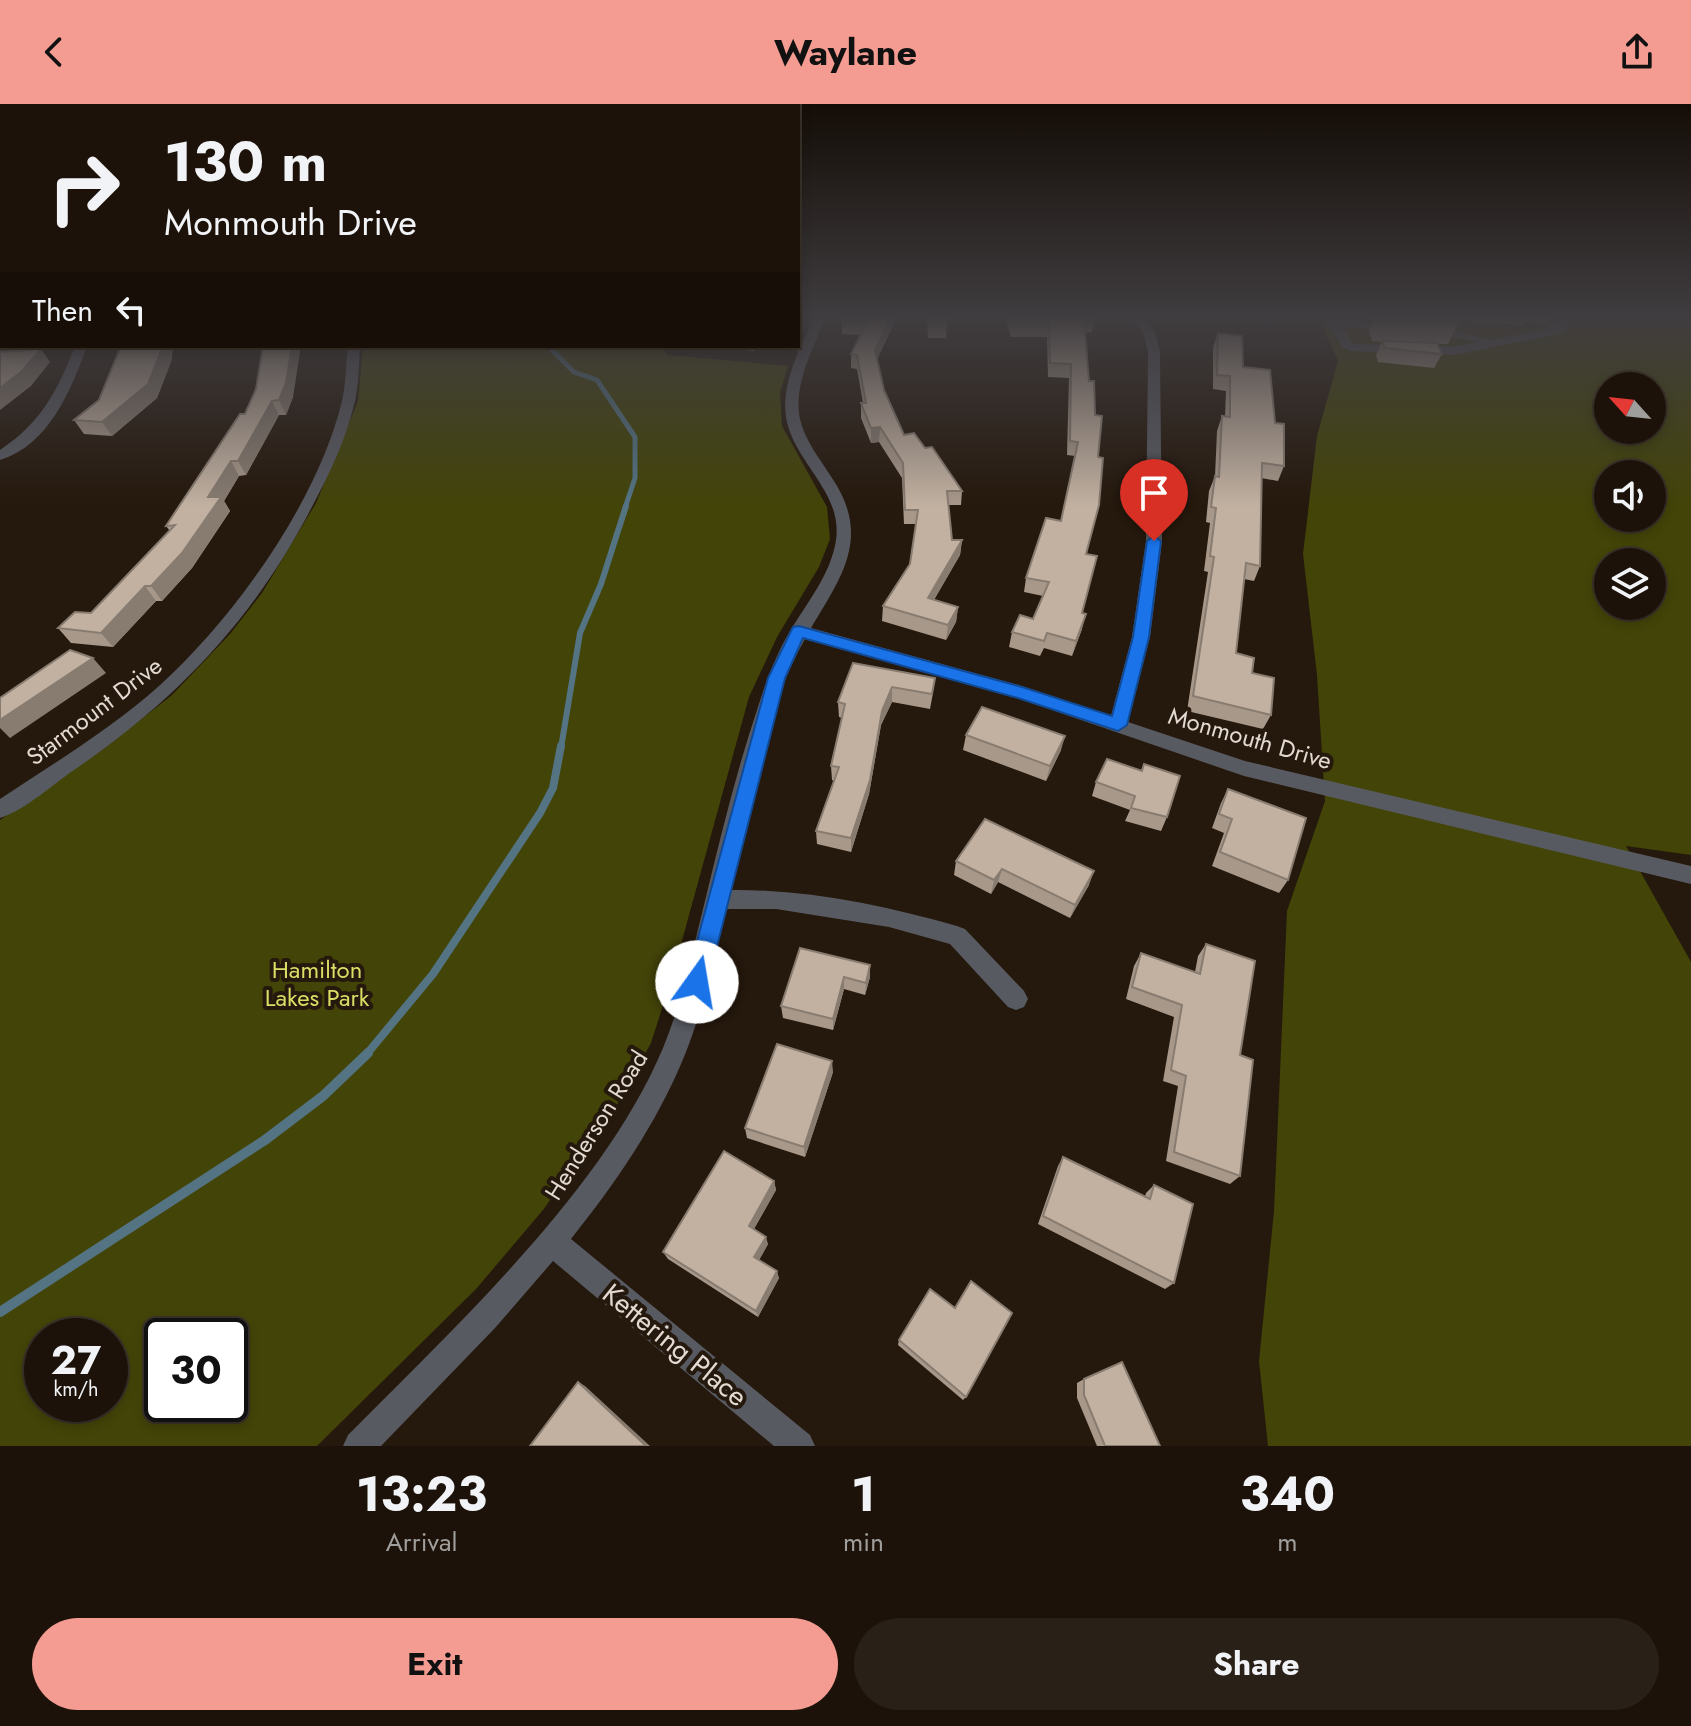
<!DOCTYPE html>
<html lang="en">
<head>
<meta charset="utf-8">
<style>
  body { margin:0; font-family:Jost,sans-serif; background:#292017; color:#f1f3f6; height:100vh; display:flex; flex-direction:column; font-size:30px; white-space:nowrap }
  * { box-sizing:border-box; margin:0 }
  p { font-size:26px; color:#a09e9c }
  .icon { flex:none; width:44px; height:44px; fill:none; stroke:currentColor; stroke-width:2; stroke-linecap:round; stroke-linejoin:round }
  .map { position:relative; height:1342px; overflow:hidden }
  .drawer { display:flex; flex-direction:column; background:#1c1209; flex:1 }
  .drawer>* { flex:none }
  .top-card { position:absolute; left:0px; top:0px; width:800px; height:244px; box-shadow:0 4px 12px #0003,0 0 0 2px #3a322a; background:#1c1209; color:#f1f3f6; overflow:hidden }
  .needle { width:52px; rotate:297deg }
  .controls { position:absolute; left:1594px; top:268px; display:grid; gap:16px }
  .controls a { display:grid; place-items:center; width:72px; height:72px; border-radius:50%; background:#1c1209; box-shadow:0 4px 12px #0003,0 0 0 2px #3a322a; font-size:40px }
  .speed { position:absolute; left:24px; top:1214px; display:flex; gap:16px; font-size:40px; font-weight:700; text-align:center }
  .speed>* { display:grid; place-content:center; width:104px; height:104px; border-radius:50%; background:#1c1209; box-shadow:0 4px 12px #0003,0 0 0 2px #3a322a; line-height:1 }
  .speed small { font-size:20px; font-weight:400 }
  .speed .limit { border:4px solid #111; border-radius:12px; background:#fff; color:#111 }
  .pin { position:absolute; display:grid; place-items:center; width:68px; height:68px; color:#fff; margin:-82px -34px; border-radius:50% 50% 50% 0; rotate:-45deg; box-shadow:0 0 8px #0007 }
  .pin .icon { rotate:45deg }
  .me { position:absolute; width:88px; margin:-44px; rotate:13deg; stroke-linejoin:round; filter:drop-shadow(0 0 6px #0008) }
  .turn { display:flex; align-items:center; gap:28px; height:168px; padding:0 32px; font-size:36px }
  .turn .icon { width:104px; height:104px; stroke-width:2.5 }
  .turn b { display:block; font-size:56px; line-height:68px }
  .then { display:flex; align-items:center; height:76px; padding:0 32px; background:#0003; gap:16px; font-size:30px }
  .eta { display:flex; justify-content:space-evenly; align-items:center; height:136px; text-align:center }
  .eta b { font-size:48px; font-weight:700; line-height:56px }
  .action { display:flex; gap:16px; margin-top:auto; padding:16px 32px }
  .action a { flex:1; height:92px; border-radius:48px; background:#f59c92; color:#111; font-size:32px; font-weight:700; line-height:92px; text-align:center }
  .action a+a { background:#292017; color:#f1f3f6 }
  header { display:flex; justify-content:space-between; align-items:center; height:104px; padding:0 32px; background:#f59c92; color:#111; font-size:36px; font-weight:700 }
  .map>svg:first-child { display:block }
</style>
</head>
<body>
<header><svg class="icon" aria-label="back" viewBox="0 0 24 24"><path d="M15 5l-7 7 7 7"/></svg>Waylane<svg class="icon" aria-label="share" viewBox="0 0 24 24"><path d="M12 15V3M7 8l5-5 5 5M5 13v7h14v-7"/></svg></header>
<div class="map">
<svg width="1691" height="1342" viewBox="0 0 1691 1342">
  <rect width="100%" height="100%" fill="#25180c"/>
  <!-- green -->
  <g fill="#434408" fill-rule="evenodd">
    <path d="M 1319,215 L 1691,215 L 1691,751 L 1626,742 L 1691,858 L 1691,1342 L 1268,1342 L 1259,1257 L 1274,1107 L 1287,807 L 1325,697 L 1317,571 L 1303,450 L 1317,332 L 1338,257 ZM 1608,282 L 1652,282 L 1652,326 L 1608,326 ZM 1608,370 L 1652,370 L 1652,414 L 1608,414 ZM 1608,458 L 1652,458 L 1652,502 L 1608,502 Z"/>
    <path d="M 363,242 L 660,242 L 668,251 L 788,262 L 780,289 L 782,322 L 827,403 L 830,435 L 819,463 L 777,533 L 749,593 L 672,873 L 651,939 L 613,1008 L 543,1106 L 476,1185 L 317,1342 L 0,1342 L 0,716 L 106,643 L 172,591 L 230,530 L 262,489 L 316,399 L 358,297 ZM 42,1232 L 110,1232 L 110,1300 L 42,1300 ZM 162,1232 L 230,1232 L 230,1300 L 162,1300 Z"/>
  </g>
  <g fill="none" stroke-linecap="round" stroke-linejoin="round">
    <!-- stream-far3 -->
    <path stroke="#547484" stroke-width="5" d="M 548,242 L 574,268 L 597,276 L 635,333 L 635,374 L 625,404"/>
    <!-- stream-far2 -->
    <path stroke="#547484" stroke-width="6" d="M 561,644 L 580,529 L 601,480 L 626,402"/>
    <!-- stream-far1 -->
    <path stroke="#547484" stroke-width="8" d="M 366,951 L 433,870 L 540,709 L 553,684 L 561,642"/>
    <!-- stream -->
    <path stroke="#547484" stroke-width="10" d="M 0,1208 L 265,1036 L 323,992 L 368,949"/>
    <!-- minor -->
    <g fill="#585a62" fill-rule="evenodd">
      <path d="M 813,215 L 825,215 C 813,245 793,281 800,315 C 805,337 820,355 832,374 C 871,432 843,471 811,524 L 1022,582 L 1111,612 L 1132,533 L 1146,437 L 1148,248 L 1143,228 L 1132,215 L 1144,215 L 1155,227 L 1160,248 L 1162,437 L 1150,533 L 1128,618 L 1245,657 L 1691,762 L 1691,780 L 1244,672 L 1017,594 L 805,535 C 765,604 748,708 730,786 C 807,785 882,801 957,822 L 965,825 L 1024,887 L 1028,895 L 1024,903 L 1016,906 L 1008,903 L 950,840 L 889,823 L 776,805 L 725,805 C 714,855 703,906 684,953 C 657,1019 615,1080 571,1135 L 810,1331 L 815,1342 L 774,1342 L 553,1157 L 495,1224 L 381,1342 L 343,1342 L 348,1331 C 455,1223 604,1085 663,944 C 682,898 692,849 704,801 C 720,735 736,668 758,603 C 766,577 777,549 790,527 C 807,499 831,470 836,436 C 843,387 793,358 786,313 C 781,279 800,245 813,215 Z"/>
      <path d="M 1326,215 L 1440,223 L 1490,236 L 1547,225 L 1555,221 L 1556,215 L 1568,215 L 1565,226 L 1554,231 L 1453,251 L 1350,247 L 1342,243 ZM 1342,222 L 1440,231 L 1478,238 L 1453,243 L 1356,240 L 1351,238 Z"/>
      <path d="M 2,230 L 2,238 L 0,239 L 0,231 Z"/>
      <path d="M 75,242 L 87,242 C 71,286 49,341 0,356 L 0,346 C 41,319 58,286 75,242 Z"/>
      <path d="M 348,242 L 360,242 C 359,260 359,279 355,297 C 347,332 331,367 314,399 C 256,512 181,592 77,664 C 53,680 27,705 0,714 L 0,695 C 54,659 111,625 159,582 C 235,513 318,397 342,297 C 346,279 346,260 348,242 Z"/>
    </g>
  </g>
  <!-- wall -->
  <g fill="#a7988a">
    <path d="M 842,215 L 896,215 L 877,255 L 884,286 L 904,331 L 925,344 L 962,387 L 961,401 L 948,401 L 952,436 L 962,436 L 960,451 L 934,496 L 958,503 L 956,518 L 946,536 L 882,517 L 883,502 L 910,460 L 916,420 L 904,420 L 902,374 L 879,338 L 871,339 L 861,314 L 861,299 L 863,299 L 857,265 L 851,264 L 851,250 L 860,231 L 842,230 Z"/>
    <path d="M 927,215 L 947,215 L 946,234 L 928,234 Z"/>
    <path d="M 1006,215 L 1095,215 L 1092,228 L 1086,229 L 1086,450 L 1082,525 L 1072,552 L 1044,544 L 1040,552 L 1009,543 L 1012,528 L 1033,515 L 1043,492 L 1024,488 L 1026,474 L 1061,417 L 1075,352 L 1067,351 L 1069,274 L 1048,273 L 1047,233 L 1011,233 Z"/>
    <path d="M 1374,215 L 1550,215 L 1547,219 L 1526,217 L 1524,221 L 1453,216 L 1458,219 L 1448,240 L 1437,240 L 1442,250 L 1434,264 L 1378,258 L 1376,251 L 1382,238 L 1372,237 L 1369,227 Z"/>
    <path d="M 1218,229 L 1243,263 L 1275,319 L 1284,362 L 1278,377 L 1261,374 L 1260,462 L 1254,477 L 1244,475 L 1236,549 L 1252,569 L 1271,611 L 1263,625 L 1187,607 L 1208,468 L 1204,467 L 1210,419 L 1206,418 L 1209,387 L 1215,372 L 1217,327 L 1222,312 L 1225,313 L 1226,287 L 1213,285 L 1213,243 Z"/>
    <path d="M 734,242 L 758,242 L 754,247 L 734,244 Z"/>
    <path d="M 172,255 L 157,294 L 112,332 L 84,330 L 74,316 Z"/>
    <path d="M 256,285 L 293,293 L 286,311 L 279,311 L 246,371 L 239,372 L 224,397 L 230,407 L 192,464 L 162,497 L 156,497 L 113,543 L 71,539 L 58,524 L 91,509 L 170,427 L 166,422 L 245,310 Z"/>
    <path d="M 853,559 L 933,589 L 930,605 L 892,598 L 881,621 L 869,690 L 851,748 L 817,740 L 816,727 L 834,677 L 832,676 L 831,662 L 842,614 L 839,613 L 838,598 Z"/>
    <path d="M 966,631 L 1061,646 L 1046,677 L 963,646 Z"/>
    <path d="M 1144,660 L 1167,713 L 1161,727 L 1125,717 L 1130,706 L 1092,692 L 1096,678 L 1141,666 Z"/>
    <path d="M 1228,685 L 1288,776 L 1279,789 L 1212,762 L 1224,729 L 1212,724 L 1221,699 Z"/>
    <path d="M 956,757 L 1089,781 L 1070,814 L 998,778 L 991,790 L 954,771 Z"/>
    <path d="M 1206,840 L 1240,951 L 1240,1072 L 1230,1080 L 1166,1057 L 1178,982 L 1163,977 L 1174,913 L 1126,895 L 1134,862 L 1141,849 L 1195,868 L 1198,852 Z"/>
    <path d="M 800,844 L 870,873 L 865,891 L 844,885 L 833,926 L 783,914 L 781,902 Z"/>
    <path d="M 833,968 L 805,1053 L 747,1034 L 745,1024 Z"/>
    <path d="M 1063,1053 L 1145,1093 L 1146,1089 L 1154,1081 L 1174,1179 L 1165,1185 L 1038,1120 L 1058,1062 Z"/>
    <path d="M 774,1077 L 776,1086 L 754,1125 L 768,1140 L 759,1156 L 779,1174 L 758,1213 L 668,1155 L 663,1148 Z"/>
    <path d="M 899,1236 L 966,1293 L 963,1296 L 898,1241 Z"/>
    <path d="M 1084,1275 L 1160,1342 L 1097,1342 L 1077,1294 L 1077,1279 Z"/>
  </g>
  <!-- shaded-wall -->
  <g fill="#887c71">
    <path d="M 890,215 L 896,215 L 875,260 L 875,246 Z"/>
    <path d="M 163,242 L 173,242 L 172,255 L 157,294 L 112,332 L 102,318 Z"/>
    <path d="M 292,242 L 301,242 L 293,293 L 286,311 L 279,296 Z"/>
    <path d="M 41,245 L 50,258 L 31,282 L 0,306 L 0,284 Z"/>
    <path d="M 272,297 L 279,311 L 246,371 L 238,357 Z"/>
    <path d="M 880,323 L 879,338 L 871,339 L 871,324 Z"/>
    <path d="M 231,357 L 239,372 L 224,397 L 230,407 L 192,464 L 162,497 L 151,482 Z"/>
    <path d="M 962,436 L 960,451 L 926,509 L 928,494 Z"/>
    <path d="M 145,482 L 156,497 L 113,543 L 101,529 Z"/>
    <path d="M 958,503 L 956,518 L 946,536 L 948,521 Z"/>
    <path d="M 1086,510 L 1082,525 L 1072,552 L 1076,537 Z"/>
    <path d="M 93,554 L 106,569 L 10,634 L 0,624 L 0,616 Z"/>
    <path d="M 892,583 L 892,598 L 881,621 L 869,690 L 851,748 L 851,734 L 882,607 Z"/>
    <path d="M 1065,632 L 1061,646 L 1046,677 L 1050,662 Z"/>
    <path d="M 1002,765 L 998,778 L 991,790 L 994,776 Z"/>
    <path d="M 1094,767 L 1089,781 L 1070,814 L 1075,801 Z"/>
    <path d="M 870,861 L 870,873 L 865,891 L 866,879 Z"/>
    <path d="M 844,873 L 844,885 L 833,926 L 833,915 Z"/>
    <path d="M 832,957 L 833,968 L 805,1053 L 804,1043 Z"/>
    <path d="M 774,1077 L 776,1086 L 751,1130 L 749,1122 Z"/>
    <path d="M 766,1133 L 768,1140 L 757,1160 L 754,1153 Z"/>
    <path d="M 777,1167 L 779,1174 L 758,1213 L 756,1207 Z"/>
    <path d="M 578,1278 L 585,1282 L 650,1342 L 646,1342 Z"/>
  </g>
  <!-- building -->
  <g fill="#c2b1a1" stroke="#887c71" stroke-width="2">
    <path d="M 842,215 L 890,215 L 875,246 L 884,286 L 904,331 L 914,329 L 925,344 L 932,343 L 962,387 L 947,387 L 952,436 L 962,436 L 928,494 L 958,503 L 948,521 L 883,502 L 910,460 L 918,406 L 905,406 L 903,359 L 880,323 L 871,324 L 861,299 L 866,299 L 857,251 L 851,250 L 867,218 L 842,216 Z"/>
    <rect x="929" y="215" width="18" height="5"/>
    <path d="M 1012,215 L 1095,215 L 1084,215 L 1089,277 L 1094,277 L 1095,311 L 1102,312 L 1098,353 L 1103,354 L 1099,401 L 1086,450 L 1097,452 L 1082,509 L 1086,510 L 1076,537 L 1047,529 L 1044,537 L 1012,528 L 1020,511 L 1033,515 L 1049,478 L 1026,474 L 1046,414 L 1061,417 L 1078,338 L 1070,337 L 1071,260 L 1050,259 L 1049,219 L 1013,219 Z"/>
    <path d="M 1380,215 L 1452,215 L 1458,219 L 1381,217 Z"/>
    <path d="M 1218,229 L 1242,232 L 1243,263 L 1270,266 L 1275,319 L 1284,320 L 1284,362 L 1262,359 L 1260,462 L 1246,459 L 1236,549 L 1254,554 L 1252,569 L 1274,574 L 1271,611 L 1193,592 L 1214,453 L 1210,452 L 1216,404 L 1211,403 L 1215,372 L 1219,373 L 1222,312 L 1230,313 L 1230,272 L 1217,271 Z"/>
    <path d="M 1382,237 L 1437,239 L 1442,250 L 1385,244 Z"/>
    <path d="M 121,242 L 163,242 L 148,280 L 102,318 L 74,316 L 99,296 Z"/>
    <path d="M 263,242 L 292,242 L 286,279 L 279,296 L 272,297 L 238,357 L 231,357 L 208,393 L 221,393 L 182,449 L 151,482 L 145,482 L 101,529 L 58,524 L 75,508 L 91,509 L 175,421 L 166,422 L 240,310 L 245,310 L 256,285 Z"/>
    <path d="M 41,245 L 21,268 L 0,284 L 0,248 Z"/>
    <path d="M 70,546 L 93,554 L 0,616 L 0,594 Z"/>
    <path d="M 853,559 L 935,574 L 932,590 L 892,583 L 882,607 L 870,676 L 851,734 L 816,727 L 839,663 L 831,662 L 845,600 L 838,598 Z"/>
    <path d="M 982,603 L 1065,632 L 1050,662 L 966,631 Z"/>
    <path d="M 1107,655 L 1142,667 L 1144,660 L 1180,672 L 1167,713 L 1131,704 L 1135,692 L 1096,678 Z"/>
    <path d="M 1228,685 L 1306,714 L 1288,776 L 1220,748 L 1232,715 L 1219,710 Z"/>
    <path d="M 985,715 L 1094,767 L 1075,801 L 1002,765 L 994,776 L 956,757 Z"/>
    <path d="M 1206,840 L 1255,857 L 1240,951 L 1253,956 L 1240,1072 L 1174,1048 L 1186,972 L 1171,966 L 1182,901 L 1132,883 L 1141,849 L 1200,870 Z"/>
    <path d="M 800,844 L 870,861 L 866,879 L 844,873 L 833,915 L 781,902 Z"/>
    <path d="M 777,940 L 832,957 L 804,1043 L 745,1024 Z"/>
    <path d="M 724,1047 L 774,1077 L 749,1122 L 766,1133 L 754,1153 L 777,1167 L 756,1207 L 663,1148 Z"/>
    <path d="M 1063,1053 L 1150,1095 L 1154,1081 L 1193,1100 L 1174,1179 L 1043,1112 Z"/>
    <path d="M 971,1177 L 1012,1209 L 966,1293 L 899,1236 L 930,1185 L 955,1204 Z"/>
    <path d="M 1122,1258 L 1160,1342 L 1105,1342 L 1084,1291 L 1084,1275 Z"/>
    <path d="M 578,1278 L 646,1342 L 530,1342 Z"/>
  </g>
  <!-- sky -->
  <linearGradient id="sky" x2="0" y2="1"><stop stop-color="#140d07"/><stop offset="0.53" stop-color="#403d40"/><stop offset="1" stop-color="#403d40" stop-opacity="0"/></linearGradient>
  <rect width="1691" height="403" fill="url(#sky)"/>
  <!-- route -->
  <path fill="#1a73e8" stroke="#114b97" stroke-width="2" d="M 1154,432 L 1161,437 L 1149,533 L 1127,621 L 1118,627 L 1018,594 L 803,534 L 785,574 L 708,878 L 705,885 L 697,888 L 689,885 L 686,878 L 768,574 L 793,523 L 799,522 L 1022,583 L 1112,612 L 1133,533 L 1147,437 Z"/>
  <g text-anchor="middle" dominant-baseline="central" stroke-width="8" stroke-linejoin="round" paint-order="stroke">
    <!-- street labels -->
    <g font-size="24" fill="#e3dad2" stroke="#25180c">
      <text transform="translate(94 607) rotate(-37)">Starmount Drive</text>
      <text transform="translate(1250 634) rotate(16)">Monmouth Drive</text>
      <text transform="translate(596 1021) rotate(-58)">Henderson Road</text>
    </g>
    <!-- park labels -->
    <g font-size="24" fill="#dbde65" stroke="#25180c">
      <text x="317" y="865">Hamilton<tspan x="317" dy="28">Lakes Park</tspan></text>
    </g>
    <!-- near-street labels -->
    <g font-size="28" fill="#e3dad2" stroke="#25180c">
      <text transform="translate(675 1241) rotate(39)">Kettering Place</text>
    </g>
  </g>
</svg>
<div class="controls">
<a><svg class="needle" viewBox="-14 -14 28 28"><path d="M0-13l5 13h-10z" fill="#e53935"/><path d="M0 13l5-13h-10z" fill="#a09e9c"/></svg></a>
<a><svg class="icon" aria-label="sound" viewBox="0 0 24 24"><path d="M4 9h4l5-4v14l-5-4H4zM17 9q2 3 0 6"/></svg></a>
<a><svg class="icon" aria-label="layers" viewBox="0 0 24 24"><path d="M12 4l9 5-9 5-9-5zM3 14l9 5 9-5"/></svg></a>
</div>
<div class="speed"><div>27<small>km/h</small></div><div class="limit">30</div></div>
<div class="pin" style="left:1154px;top:437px;background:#d93025"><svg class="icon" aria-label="arrive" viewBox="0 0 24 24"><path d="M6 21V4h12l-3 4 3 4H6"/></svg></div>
<svg class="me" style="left:697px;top:878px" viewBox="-20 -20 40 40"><circle r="19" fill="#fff"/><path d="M0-13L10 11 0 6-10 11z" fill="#1a73e8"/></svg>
<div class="top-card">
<div class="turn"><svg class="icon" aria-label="right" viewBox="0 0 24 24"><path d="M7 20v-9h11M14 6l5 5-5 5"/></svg><div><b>130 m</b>Monmouth Drive</div></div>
<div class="then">Then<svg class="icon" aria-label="left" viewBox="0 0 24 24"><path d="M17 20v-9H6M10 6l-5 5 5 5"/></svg></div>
</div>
</div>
<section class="drawer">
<div class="eta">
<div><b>13:23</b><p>Arrival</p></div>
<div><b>1</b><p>min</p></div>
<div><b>340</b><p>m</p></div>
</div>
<div class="action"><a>Exit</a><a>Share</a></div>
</section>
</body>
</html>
